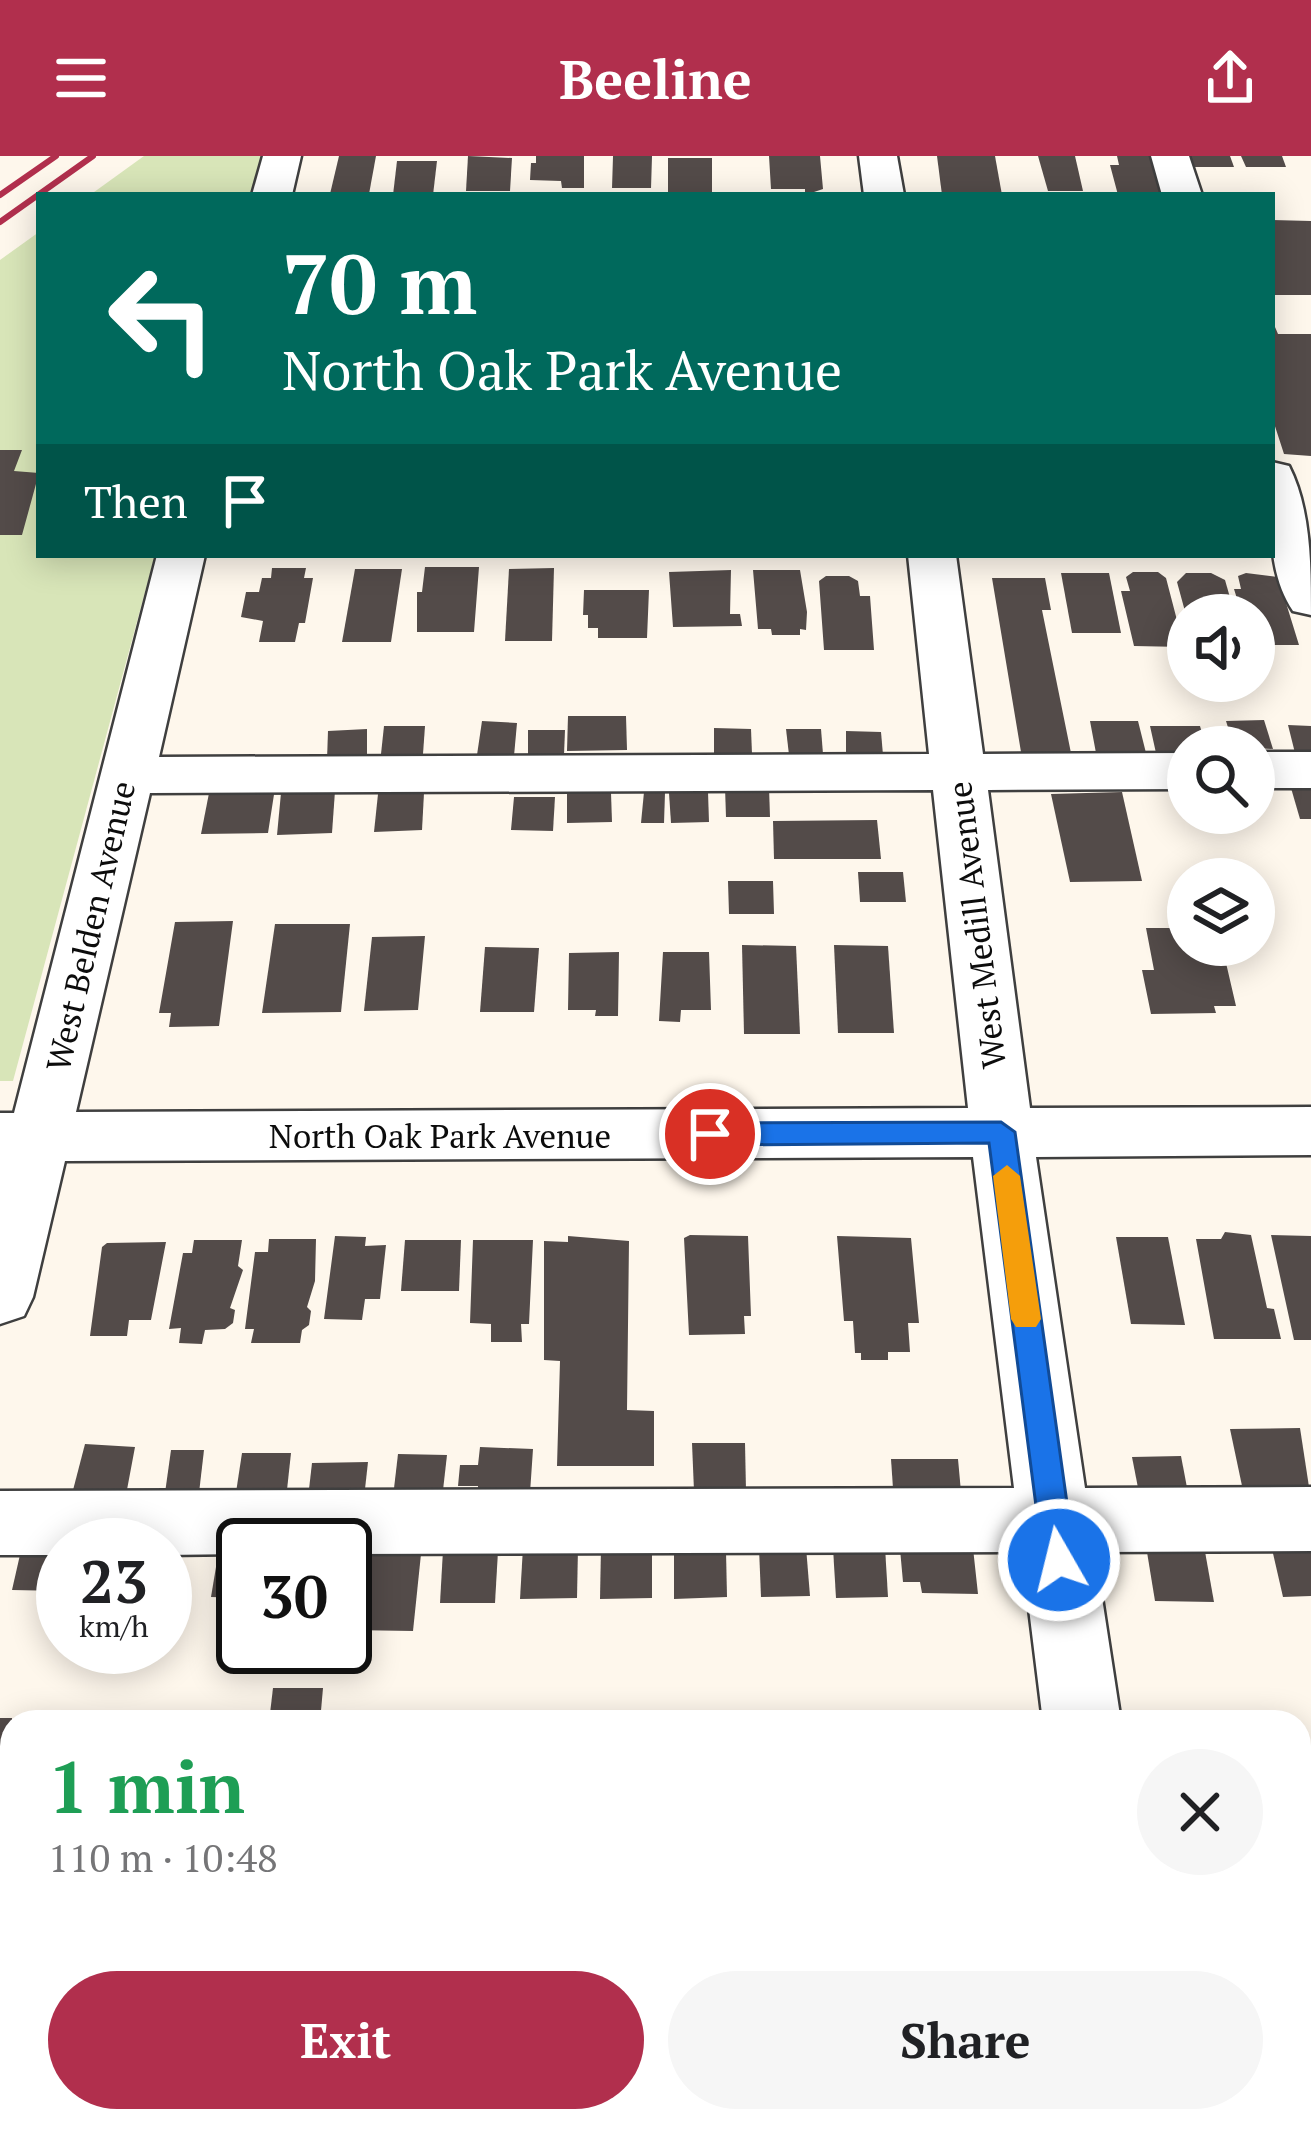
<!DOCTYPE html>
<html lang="en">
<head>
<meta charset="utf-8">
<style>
  body { margin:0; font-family:"PT Serif",serif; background:#f6f6f6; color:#202124; height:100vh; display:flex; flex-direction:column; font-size:45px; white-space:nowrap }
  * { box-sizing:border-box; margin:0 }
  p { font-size:39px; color:#757577 }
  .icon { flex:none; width:66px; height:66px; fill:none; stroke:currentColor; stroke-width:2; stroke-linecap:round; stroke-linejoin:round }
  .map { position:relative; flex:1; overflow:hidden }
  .panel { position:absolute; left:0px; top:1554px; width:1311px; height:423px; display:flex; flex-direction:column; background:#fff; border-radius:36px 36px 0 0; box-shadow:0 6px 30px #0003 }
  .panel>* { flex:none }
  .hud { position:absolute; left:36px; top:36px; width:1239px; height:366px; border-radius:0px; box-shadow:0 6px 30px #0003; background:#00695c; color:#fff; overflow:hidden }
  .tools { position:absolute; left:1167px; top:438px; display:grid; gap:24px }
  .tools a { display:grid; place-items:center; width:108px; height:108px; border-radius:50%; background:#fff; box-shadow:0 6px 30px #0003; font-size:60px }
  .speed { position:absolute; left:36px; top:1362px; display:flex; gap:24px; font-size:60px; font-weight:700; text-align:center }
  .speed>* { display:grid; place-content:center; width:156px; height:156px; border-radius:50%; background:#fff; box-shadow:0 6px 30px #0003; line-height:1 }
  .speed small { font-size:30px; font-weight:400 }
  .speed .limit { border:6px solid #111; border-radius:18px; background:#fff; color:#111 }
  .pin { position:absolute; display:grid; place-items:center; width:102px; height:102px; color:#fff; margin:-51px; border:6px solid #fff; border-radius:50%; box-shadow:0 3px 12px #0007 }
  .me { position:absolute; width:132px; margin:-66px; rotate:352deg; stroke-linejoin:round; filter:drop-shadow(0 0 9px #0008) }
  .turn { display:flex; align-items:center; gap:42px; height:252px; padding:0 48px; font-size:54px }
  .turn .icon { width:156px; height:156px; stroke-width:2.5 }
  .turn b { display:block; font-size:84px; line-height:102px }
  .then { display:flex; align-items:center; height:114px; padding:0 48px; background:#0003; gap:24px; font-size:45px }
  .round { display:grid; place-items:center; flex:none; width:126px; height:126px; border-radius:63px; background:#f6f6f6 }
  .headline { display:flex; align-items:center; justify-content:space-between; height:204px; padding:0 48px }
  h1 { font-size:72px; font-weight:700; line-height:90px; color:#1e9e55 }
  .button { display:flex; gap:24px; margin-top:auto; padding:24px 48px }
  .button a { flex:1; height:138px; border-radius:72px; background:#b12f4d; color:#fff; font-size:48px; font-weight:700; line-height:138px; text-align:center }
  .button a+a { background:#f6f6f6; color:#202124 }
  header { display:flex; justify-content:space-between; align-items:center; height:156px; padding:0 48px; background:#b12f4d; color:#fff; font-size:54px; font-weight:700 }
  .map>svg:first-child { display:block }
</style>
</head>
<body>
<header><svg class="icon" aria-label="menu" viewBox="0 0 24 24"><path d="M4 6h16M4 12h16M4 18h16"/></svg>Beeline<svg class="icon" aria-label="share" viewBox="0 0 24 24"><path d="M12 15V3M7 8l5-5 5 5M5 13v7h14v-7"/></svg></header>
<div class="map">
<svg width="1311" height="1976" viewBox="0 0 1311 1976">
  <rect width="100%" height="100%" fill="#fef7ec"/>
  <!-- green -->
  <g fill="#d8e5b8">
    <path d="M 144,0 L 263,0 L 252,39 L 90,39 Z"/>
    <path d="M 39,76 L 39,399 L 155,399 L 13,925 L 0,925 L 0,104 Z"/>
  </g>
  <!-- building -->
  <g fill="#534b49">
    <path d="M 339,0 L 376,0 L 369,38 L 330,38 Z"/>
    <path d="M 468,0 L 512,2 L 510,35 L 466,35 Z"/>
    <path d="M 536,0 L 584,0 L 584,32 L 562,32 L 561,25 L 530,24 L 531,7 L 536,7 Z"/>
    <path d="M 613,0 L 652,0 L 651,32 L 612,32 Z"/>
    <path d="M 769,0 L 820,0 L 823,33 L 805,39 L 805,33 L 771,33 Z"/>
    <path d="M 937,0 L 995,0 L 1002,39 L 942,39 Z"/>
    <path d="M 1038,0 L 1075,0 L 1083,35 L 1048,35 Z"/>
    <path d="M 1117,0 L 1151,0 L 1163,39 L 1118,39 L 1110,9 L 1119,9 Z"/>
    <path d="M 1184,0 L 1230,0 L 1234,11 L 1188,11 Z"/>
    <path d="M 1241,0 L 1282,0 L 1286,11 L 1246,11 Z"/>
    <rect x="668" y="2" width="44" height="37"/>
    <path d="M 397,5 L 437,5 L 433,39 L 393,39 Z"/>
    <path d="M 1272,64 L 1311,65 L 1311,139 L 1272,139 Z"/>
    <path d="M 1272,164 L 1278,178 L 1311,178 L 1311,300 L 1284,298 L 1272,261 Z"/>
    <path d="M 0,294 L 22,294 L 14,315 L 39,317 L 22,379 L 0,379 Z"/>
    <path d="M 425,411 L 479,411 L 474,476 L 417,476 L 417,436 L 422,436 Z"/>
    <path d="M 272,412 L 306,412 L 304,422 L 313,422 L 305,467 L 299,467 L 295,486 L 259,486 L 263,465 L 241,461 L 246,436 L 259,436 L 262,422 L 271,422 Z"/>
    <path d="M 554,412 L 552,485 L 505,485 L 509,413 Z"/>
    <path d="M 355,413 L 402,413 L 391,486 L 342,486 Z"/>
    <path d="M 731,414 L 730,458 L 740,458 L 742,470 L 673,471 L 669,416 Z"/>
    <path d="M 753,414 L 800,414 L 807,456 L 806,474 L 800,473 L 800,479 L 772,479 L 771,473 L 758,473 Z"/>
    <path d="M 1133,416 L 1158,416 L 1166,422 L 1184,491 L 1134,490 L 1121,435 L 1130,435 L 1126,421 Z"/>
    <path d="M 1061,417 L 1109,417 L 1121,477 L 1072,477 Z"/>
    <path d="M 1186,417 L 1211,417 L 1225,424 L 1235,459 L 1186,459 L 1177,426 Z"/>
    <path d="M 1246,417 L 1278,421 L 1299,489 L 1254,489 L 1254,459 L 1242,459 L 1234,433 L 1241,433 L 1238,420 Z"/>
    <path d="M 826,420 L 849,420 L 858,425 L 860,440 L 870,440 L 874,494 L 824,494 L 819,425 Z"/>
    <path d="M 992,422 L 1045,422 L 1051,454 L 1042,454 L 1072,602 L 1022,602 Z"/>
    <path d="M 584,434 L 649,434 L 647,482 L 598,482 L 598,472 L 588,472 L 588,459 L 583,459 Z"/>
    <path d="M 568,560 L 626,560 L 627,594 L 567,595 Z"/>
    <path d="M 1264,564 L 1273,593 L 1234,591 L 1226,565 Z"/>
    <path d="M 482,565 L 517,567 L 514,600 L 477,599 Z"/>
    <path d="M 1090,565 L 1138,565 L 1146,597 L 1096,597 Z"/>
    <path d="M 1288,569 L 1311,570 L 1311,598 L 1295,597 Z"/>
    <path d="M 384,570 L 425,570 L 423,598 L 381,598 Z"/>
    <path d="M 1150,570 L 1200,570 L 1206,591 L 1188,591 L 1188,597 L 1156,597 Z"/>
    <path d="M 714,572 L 751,573 L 752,598 L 714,598 Z"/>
    <path d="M 367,573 L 367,601 L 327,604 L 328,575 Z"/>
    <path d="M 786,573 L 821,573 L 823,598 L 789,599 Z"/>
    <path d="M 528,574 L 565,574 L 564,599 L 528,599 Z"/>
    <path d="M 846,575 L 881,576 L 883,599 L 846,598 Z"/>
    <path d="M 725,631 L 769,631 L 770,661 L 726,661 Z"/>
    <path d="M 210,632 L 275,632 L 268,677 L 201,678 Z"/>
    <path d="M 1291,632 L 1311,632 L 1311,663 L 1300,663 Z"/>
    <path d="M 335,635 L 332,677 L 277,679 L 281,637 Z"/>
    <path d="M 644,636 L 665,637 L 664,667 L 641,667 Z"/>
    <path d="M 708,636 L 709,666 L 671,667 L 669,637 Z"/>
    <path d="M 1122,636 L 1142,725 L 1070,726 L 1051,638 Z"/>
    <path d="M 424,637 L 422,674 L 374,676 L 378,638 Z"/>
    <path d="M 567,637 L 611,637 L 612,666 L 567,667 Z"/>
    <path d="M 514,641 L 555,641 L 553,675 L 511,674 Z"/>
    <path d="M 877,664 L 881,703 L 774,703 L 773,665 Z"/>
    <path d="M 858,716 L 903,716 L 906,746 L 860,746 Z"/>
    <path d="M 728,725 L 773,725 L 774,758 L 729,758 Z"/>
    <path d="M 233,765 L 219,870 L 169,871 L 171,857 L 159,857 L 175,766 Z"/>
    <path d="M 275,768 L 350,768 L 341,856 L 262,857 Z"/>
    <path d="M 1146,772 L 1188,772 L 1188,789 L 1216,789 L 1223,794 L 1236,850 L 1214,850 L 1216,857 L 1151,858 L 1142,814 L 1154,814 Z"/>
    <path d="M 425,780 L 418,854 L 364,855 L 372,781 Z"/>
    <path d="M 742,789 L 796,790 L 800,878 L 744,878 Z"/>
    <path d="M 834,789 L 888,790 L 894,877 L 838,877 Z"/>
    <path d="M 485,791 L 539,792 L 534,856 L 480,856 Z"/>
    <path d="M 619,796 L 618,860 L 595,860 L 596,854 L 568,854 L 569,797 Z"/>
    <path d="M 663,796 L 709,796 L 711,854 L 681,854 L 680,866 L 659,865 Z"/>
    <path d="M 1225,1076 L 1251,1079 L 1267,1152 L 1274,1153 L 1281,1183 L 1214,1183 L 1196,1083 L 1221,1083 Z"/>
    <path d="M 690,1079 L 748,1080 L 751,1160 L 744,1160 L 745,1178 L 689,1179 L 684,1082 Z"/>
    <path d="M 1271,1079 L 1311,1080 L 1311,1184 L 1294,1184 Z"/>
    <path d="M 335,1080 L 366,1081 L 365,1090 L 386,1089 L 380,1143 L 365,1143 L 362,1164 L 324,1163 Z"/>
    <path d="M 568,1080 L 629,1085 L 627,1254 L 654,1255 L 654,1310 L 557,1310 L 560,1205 L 544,1204 L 544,1085 L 568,1086 Z"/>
    <path d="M 837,1080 L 911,1082 L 919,1167 L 908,1167 L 910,1196 L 888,1196 L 888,1204 L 861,1204 L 861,1197 L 855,1197 L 853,1165 L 844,1165 Z"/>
    <path d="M 1116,1081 L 1168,1081 L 1185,1169 L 1131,1168 Z"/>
    <path d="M 269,1083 L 316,1083 L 315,1125 L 307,1151 L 311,1155 L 309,1169 L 302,1174 L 300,1187 L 251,1187 L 254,1173 L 245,1173 L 255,1096 L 268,1096 Z"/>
    <path d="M 194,1084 L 242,1084 L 238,1110 L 243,1114 L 230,1152 L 235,1154 L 233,1167 L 225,1173 L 205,1174 L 202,1188 L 179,1187 L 181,1172 L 169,1173 L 183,1097 L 192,1097 Z"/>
    <path d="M 405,1084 L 461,1084 L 459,1135 L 401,1135 Z"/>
    <path d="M 473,1084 L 533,1084 L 529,1168 L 521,1168 L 522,1186 L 491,1186 L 491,1168 L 470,1167 Z"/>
    <path d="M 166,1086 L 151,1164 L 129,1164 L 127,1180 L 90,1180 L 102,1091 L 107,1087 Z"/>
    <path d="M 1300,1272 L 1311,1344 L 1245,1344 L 1230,1273 Z"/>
    <path d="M 692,1287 L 745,1287 L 746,1335 L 694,1335 Z"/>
    <path d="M 85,1288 L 135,1291 L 126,1339 L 72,1338 Z"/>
    <path d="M 480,1291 L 533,1293 L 530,1337 L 478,1336 L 478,1330 L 458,1330 L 460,1309 L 478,1309 Z"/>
    <path d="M 171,1294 L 204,1294 L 199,1337 L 165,1337 Z"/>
    <path d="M 242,1297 L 291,1297 L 286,1343 L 235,1343 Z"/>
    <path d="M 398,1298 L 447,1299 L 442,1343 L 393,1341 Z"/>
    <path d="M 1181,1300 L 1189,1342 L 1140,1342 L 1132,1301 Z"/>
    <path d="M 891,1303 L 958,1303 L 962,1347 L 894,1347 Z"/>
    <path d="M 368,1306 L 364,1342 L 308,1342 L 312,1307 Z"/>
    <path d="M 22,1390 L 63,1390 L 63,1435 L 12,1434 Z"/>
    <path d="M 1146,1390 L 1204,1390 L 1214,1446 L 1155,1445 Z"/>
    <path d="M 523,1391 L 578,1391 L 577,1442 L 520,1443 Z"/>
    <path d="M 601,1391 L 652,1391 L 652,1442 L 600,1443 Z"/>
    <path d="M 806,1391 L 810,1440 L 761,1441 L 759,1392 Z"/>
    <path d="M 885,1391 L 888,1441 L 836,1442 L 833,1392 Z"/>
    <path d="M 973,1392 L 978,1438 L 922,1437 L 920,1426 L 903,1426 L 900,1393 Z"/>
    <path d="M 219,1393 L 243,1393 L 243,1442 L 211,1441 Z"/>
    <path d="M 1272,1393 L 1311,1393 L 1311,1440 L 1283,1441 Z"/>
    <path d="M 165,1394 L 181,1395 L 173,1443 L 165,1443 Z"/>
    <path d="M 443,1394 L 498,1395 L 495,1447 L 440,1447 Z"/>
    <path d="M 674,1395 L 726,1395 L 727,1441 L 674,1443 Z"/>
    <path d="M 359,1396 L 421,1398 L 413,1475 L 350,1474 Z"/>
    <path d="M 273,1532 L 323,1532 L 320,1566 L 269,1566 Z"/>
    <path d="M 974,1560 L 975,1566 L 913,1566 L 913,1561 Z"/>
    <rect x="0" y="1562" width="12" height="150"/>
    <path d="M 1299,1599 L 1311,1600 L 1311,1645 L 1309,1645 Z"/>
  </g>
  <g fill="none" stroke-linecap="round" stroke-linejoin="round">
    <!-- minor casing -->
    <g stroke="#3f3f3f" stroke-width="5">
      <g id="minor">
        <path d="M 263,0 L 301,0 L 292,39 L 252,39 Z"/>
        <path d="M 859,0 L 897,0 L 904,39 L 864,39 Z"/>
        <path d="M 1151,0 L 1189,0 L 1202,39 L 1162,39 Z"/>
        <path d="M 1272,306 L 1289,310 C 1311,353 1311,410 1311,459 L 1293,455 C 1264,412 1272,355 1272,306 Z"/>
        <path d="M 157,399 L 205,399 L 159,601 L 929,598 L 908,399 L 956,399 L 983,598 L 1188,597 L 1188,633 L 988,634 L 1030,952 L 1311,951 L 1311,999 L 1036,1001 L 1085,1332 L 1311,1331 L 1311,1395 L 1095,1396 L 1121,1566 L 1043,1566 L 1022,1396 L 345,1398 L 345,1389 L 243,1389 L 243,1398 L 165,1399 L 165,1389 L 63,1389 L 63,1399 L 0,1399 L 0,1335 L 1014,1332 L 973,1001 L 65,1005 L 33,1141 L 24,1160 L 0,1168 L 0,957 L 14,957 ZM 933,634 L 968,952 L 76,956 L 150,637 Z"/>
        <rect x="1254" y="596" width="57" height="36"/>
        <rect x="1299" y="1823" width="12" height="84"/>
        <path d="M 12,1838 L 12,1922 L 0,1923 L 0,1839 Z"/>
        <path d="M 1092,1965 L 1178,1965 L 1181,1976 L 1093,1976 Z"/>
      </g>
    </g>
    <!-- minor -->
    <use href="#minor" fill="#fff" fill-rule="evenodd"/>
    <!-- rail -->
    <g stroke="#b12f4d" stroke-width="6">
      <path d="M 0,39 L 56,0"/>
      <path d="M 0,66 L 93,0"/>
    </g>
  </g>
  <!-- route -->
  <path fill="#1a73e8" stroke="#114b97" stroke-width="3" d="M 1001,966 L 1015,976 L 1075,1404 L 1071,1414 L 1059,1419 L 1048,1414 L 1043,1404 L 989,987 L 710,989 L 697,978 L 710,967 Z"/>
  <!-- slow -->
  <path fill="#f59e0b" d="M 1007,1009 L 1020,1020 L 1041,1163 L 1036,1171 L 1016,1171 L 1011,1163 L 993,1020 Z"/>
  <g text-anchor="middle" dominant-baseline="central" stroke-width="12" stroke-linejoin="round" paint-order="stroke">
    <!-- street labels -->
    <g font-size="33" fill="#0c0c0c" stroke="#fff">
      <text transform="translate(976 769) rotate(-97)">West Medill Avenue</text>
      <text transform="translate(90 770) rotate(-77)">West Belden Avenue</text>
      <text x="440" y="979">North Oak Park Avenue</text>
    </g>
  </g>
</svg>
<div class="tools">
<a><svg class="icon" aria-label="sound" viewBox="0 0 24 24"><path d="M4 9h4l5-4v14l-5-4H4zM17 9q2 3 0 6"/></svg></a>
<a><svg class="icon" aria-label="search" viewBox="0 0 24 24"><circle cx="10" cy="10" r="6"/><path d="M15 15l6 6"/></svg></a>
<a><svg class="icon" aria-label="layers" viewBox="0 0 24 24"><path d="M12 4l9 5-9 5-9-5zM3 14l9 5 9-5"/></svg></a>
</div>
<div class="speed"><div>23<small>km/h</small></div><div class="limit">30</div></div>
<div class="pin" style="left:710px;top:978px;background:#d93025"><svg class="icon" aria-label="arrive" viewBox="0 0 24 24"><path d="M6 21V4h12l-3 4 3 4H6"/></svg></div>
<svg class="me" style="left:1059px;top:1404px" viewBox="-20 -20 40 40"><circle r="17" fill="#1a73e8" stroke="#fff" stroke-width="3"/><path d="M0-11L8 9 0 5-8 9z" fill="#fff"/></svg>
<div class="hud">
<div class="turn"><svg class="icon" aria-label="left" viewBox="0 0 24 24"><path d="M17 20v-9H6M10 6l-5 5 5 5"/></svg><div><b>70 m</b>North Oak Park Avenue</div></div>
<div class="then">Then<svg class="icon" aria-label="arrive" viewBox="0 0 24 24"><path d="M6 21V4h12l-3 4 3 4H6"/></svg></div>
</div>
<section class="panel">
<div class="headline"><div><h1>1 min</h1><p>110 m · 10:48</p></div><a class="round"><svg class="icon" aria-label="close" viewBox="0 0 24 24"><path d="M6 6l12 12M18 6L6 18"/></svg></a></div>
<div class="button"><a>Exit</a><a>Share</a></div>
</section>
</div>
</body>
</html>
